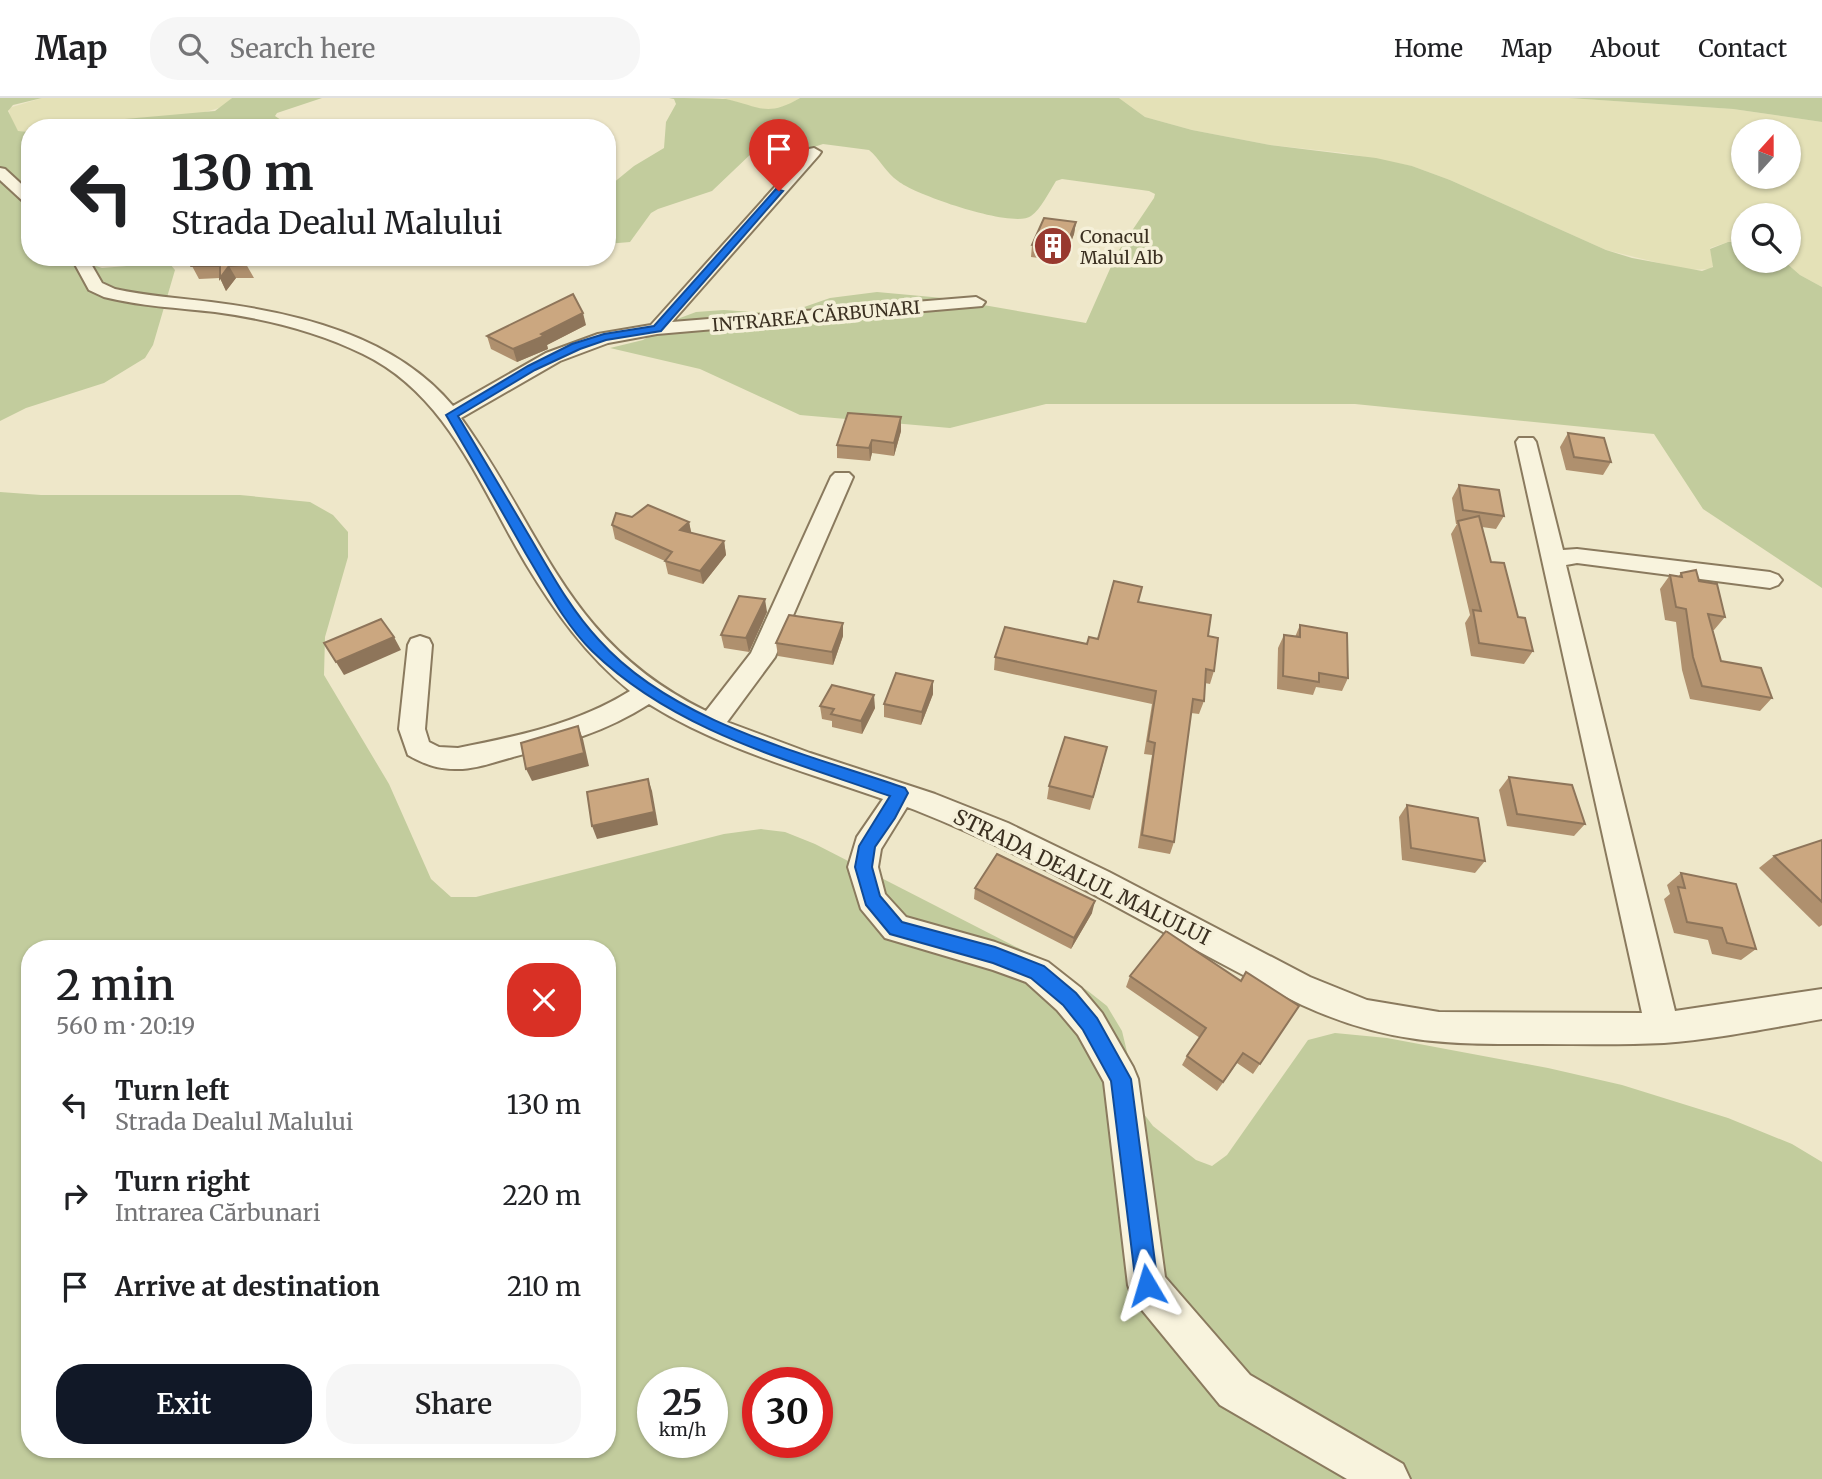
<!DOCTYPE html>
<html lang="en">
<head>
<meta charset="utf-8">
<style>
  body { margin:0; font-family:Merriweather,serif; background:#f6f6f6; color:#202124; height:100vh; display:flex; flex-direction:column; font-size:26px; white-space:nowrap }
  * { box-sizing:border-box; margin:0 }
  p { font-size:23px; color:#757577 }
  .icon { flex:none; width:38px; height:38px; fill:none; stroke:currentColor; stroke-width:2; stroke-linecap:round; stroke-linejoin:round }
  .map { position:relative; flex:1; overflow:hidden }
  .drawer { position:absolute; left:21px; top:842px; width:595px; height:518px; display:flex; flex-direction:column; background:#fff; border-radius:28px; box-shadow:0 2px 5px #0004 }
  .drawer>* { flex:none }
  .banner { position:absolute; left:21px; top:21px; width:595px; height:147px; border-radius:28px; box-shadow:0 2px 5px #0004; background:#fff; color:#202124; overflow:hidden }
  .needle { width:46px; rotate:21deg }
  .tools { position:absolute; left:1731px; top:21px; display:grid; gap:14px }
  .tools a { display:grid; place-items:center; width:70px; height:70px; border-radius:50%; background:#fff; box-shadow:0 2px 5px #0004; font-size:35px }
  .speed { position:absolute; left:637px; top:1269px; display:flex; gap:14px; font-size:35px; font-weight:700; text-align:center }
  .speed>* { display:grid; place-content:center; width:91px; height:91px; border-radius:50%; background:#fff; box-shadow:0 2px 5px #0004; line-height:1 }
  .speed small { font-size:18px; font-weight:400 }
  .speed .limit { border:10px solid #d22; background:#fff; color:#111 }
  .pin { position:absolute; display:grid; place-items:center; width:60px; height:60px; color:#fff; margin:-72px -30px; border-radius:50% 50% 50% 0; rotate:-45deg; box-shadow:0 0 7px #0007 }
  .pin .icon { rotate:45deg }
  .me { position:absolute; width:77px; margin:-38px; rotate:353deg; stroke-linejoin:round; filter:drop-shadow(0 0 5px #0008) }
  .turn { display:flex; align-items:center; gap:24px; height:147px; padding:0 35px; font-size:32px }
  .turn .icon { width:91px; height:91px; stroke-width:2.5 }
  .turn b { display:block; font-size:49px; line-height:60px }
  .round { display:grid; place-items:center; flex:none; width:74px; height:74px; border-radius:28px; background:#f6f6f6 }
  .headline { display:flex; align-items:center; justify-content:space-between; height:119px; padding:0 35px }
  h1 { font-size:42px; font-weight:600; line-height:52px }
  .cta { display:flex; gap:14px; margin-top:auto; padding:14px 35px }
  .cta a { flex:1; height:80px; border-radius:28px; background:#111827; color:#fff; font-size:28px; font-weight:600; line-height:80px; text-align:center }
  .cta a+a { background:#f6f6f6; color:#202124 }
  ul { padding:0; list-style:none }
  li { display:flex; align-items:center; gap:21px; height:91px; padding:0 35px }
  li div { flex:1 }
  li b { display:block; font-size:26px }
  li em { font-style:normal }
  header { display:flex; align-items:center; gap:42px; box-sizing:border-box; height:98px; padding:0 35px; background:#fff; border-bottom:2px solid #e0e0e0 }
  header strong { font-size:33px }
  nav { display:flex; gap:38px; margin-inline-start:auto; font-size:24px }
  .search { width:490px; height:63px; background:#f6f6f6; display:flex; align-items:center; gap:18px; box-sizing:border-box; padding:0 24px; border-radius:28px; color:#757577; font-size:26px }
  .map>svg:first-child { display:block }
</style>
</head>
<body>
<header>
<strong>Map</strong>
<div class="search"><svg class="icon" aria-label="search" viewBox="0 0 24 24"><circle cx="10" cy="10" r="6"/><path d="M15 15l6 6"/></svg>Search here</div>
<nav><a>Home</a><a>Map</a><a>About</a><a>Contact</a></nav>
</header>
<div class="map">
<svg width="1822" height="1381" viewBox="0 0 1822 1381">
  <rect width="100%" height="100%" fill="#eee7c9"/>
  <!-- farmland -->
  <g fill="#e4e1b7" fill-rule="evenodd">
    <path d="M 42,0 L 232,0 L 222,9 L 202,15 L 91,24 L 54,30 L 30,30 L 30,34 L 18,33 L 10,20 L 9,10 Z"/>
    <path d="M 723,0 L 800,0 L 781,11 L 764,13 Z"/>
    <path d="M 1119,0 L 1569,0 L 1733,11 L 1822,24 L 1822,189 L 1800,177 L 1784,163 L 1788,163 L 1788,117 L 1743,117 L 1743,144 L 1728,144 L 1710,150 L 1713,168 L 1710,171 L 1688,172 L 1606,152 L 1450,82 L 1412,68 L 1344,55 L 1270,47 L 1192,32 L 1145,19 ZM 1743,33 L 1788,33 L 1788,79 L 1743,79 Z"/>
  </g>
  <!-- green -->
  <g fill="#c2cc9d" fill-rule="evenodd">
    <path d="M 0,0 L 42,0 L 13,7 L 8,13 L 18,33 L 30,34 L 30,159 L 91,159 L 96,168 L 102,170 L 163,165 L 170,166 L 175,172 L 153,247 L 145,260 L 104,285 L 26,310 L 0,323 Z"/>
    <path d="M 232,0 L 322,0 L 277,15 L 275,18 L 293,30 L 54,30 L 91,24 L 215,13 Z"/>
    <path d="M 669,0 C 687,0 708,0 726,1 C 759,8 766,20 800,0 L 1119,0 L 1145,19 L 1192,32 L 1270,47 L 1376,60 L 1412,68 L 1450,82 L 1606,152 L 1632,160 L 1702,173 L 1713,169 L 1710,151 L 1728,144 L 1743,144 L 1743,163 L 1784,163 L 1800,177 L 1822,189 L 1822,490 L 1703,411 L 1654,336 L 1355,306 L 1046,306 L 950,330 L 800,317 L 700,271 L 610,250 L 643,242 L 680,220 L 696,214 L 724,212 L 784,216 L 830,200 L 877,194 L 943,200 L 1086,225 L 1117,155 L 1154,100 L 1155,96 L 1149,93 L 1062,81 L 1056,83 C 1049,94 1041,111 1031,118 C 1014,131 915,97 898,83 C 886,75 880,61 869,52 L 823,46 L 796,55 L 754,53 L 712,93 L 658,111 L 651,115 L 630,144 L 607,146 L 607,90 L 634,68 L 664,50 L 666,24 L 676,6 L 674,1 Z"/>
    <path d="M 1569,0 L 1822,0 L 1822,24 L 1733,11 Z"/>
    <path d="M 0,394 L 41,397 L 240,397 L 310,404 L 333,417 L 348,434 L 348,459 L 325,539 L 324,577 L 389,686 L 431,781 L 451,799 L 476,799 L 724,736 L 761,731 L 785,734 L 815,746 L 1028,855 L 1088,893 L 1107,908 L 1122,933 L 1141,1012 L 1153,1028 L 1196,1062 L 1212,1068 L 1227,1057 L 1308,942 L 1335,935 L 1387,940 L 1548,970 L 1622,987 L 1728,1020 L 1792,1046 L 1822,1064 L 1822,1381 L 0,1381 ZM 30,850 L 607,850 L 607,1351 L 30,1351 ZM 653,1284 L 712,1284 L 712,1344 L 653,1344 ZM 758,1284 L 817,1284 L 817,1344 L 758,1344 Z"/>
  </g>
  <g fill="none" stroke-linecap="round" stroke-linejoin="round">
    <!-- minor casing -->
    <g stroke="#8a7a5e" stroke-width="4">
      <g id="minor">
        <path d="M 814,50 L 821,54 L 819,57 L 672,224 L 976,199 L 985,204 L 982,208 L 657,236 L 608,245 L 560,263 L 461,320 C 544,435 566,545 706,613 L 751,555 L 831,379 L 835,375 L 849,375 L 853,379 L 775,559 L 727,624 L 810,655 L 935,696 L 1008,725 L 1109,774 L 1310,879 L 1367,902 L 1439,914 L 1642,915 L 1516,344 L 1519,340 L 1533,340 L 1536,344 L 1563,452 L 1577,451 L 1770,474 L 1778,477 L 1782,482 L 1778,487 L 1770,490 L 1577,465 L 1566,467 L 1675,913 L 1822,891 L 1822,921 C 1770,930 1717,941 1664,945 C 1623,947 1582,946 1541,946 C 1448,946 1390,947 1302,907 C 1172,843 1050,765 915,712 L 907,709 L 881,751 L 878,769 L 885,796 L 906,819 L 995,844 L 1048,864 L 1081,890 L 1102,915 L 1133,969 L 1138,981 L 1165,1179 L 1250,1277 L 1403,1366 L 1410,1381 L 1347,1381 L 1220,1307 L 1133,1201 L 1128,1187 L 1104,984 L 1078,937 L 1057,912 L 1026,884 L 993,872 L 885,840 L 861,811 L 848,769 L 857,739 L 883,701 C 803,673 721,651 649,606 C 605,634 564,645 513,659 C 495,664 473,672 455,671 C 437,671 424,666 408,657 L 399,631 L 408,547 L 411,541 L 420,538 L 429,541 L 432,547 L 425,631 L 429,644 L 439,649 L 458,650 C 518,638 577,626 630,593 C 586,557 555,514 526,466 C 480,389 448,297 363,256 C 316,233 266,221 215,214 C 178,210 140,208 104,199 L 89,192 L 71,159 L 87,159 L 102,185 L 115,191 C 147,198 179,200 211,204 C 298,215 395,238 453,308 L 546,255 L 598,236 L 651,227 L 809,51 Z"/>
        <path d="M 0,70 L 5,71 L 30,94 L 30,106 L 25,105 L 0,82 Z"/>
      </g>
    </g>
    <!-- minor -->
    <use href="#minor" fill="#f8f3dd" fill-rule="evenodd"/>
  </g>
  <!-- wall -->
  <g fill="#af906e">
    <path d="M 1076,124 L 1074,136 L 1064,163 L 1031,159 L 1032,147 Z"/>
    <path d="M 251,159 L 246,166 L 254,180 L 236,180 L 226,193 L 220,180 L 199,181 L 192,168 Z"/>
    <path d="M 586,227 L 547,247 L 548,251 L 517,264 L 491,251 L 487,238 Z"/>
    <path d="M 901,319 L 901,333 L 894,358 L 872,355 L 870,363 L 837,360 L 837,347 Z"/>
    <path d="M 1568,335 L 1611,364 L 1603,377 L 1566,372 L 1560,349 Z"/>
    <path d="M 1459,387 L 1504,418 L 1496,431 L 1482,429 L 1491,464 L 1518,519 L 1533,553 L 1524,566 L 1471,558 L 1465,525 L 1470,517 L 1451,436 L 1457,426 L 1456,426 L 1452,400 Z"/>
    <path d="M 689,424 L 691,435 L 724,443 L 726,457 L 703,486 L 668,476 L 665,463 L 615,441 L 612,427 Z"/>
    <path d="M 1681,475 L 1699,483 L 1725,519 L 1714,532 L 1713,532 L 1721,563 L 1772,600 L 1760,613 L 1690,601 L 1682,572 L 1676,524 L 1665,522 L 1660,491 L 1670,477 L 1678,479 Z"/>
    <path d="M 1138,504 L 1208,538 L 1214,573 L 1210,586 L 1205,585 L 1204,603 L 1199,616 L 1191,615 L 1174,744 L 1170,756 L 1138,750 L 1152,657 L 1144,656 L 1152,606 L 994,572 L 995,559 L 1087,546 L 1098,541 Z"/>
    <path d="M 767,514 L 749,554 L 724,550 L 721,537 Z"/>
    <path d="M 843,525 L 843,538 L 833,567 L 778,558 L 776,545 Z"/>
    <path d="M 1300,527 L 1348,580 L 1342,593 L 1316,589 L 1313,597 L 1277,591 L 1278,550 L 1284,537 L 1295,539 Z"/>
    <path d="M 933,583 L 933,596 L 921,627 L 884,619 L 884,606 Z"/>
    <path d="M 820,608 L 875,610 L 862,636 L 832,629 L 832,623 L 822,621 Z"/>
    <path d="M 1104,662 L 1090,712 L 1047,701 L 1049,688 Z"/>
    <path d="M 1509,679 L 1585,726 L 1574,738 L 1507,728 L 1499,692 Z"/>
    <path d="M 1407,707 L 1485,763 L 1475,775 L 1402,762 L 1399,719 Z"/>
    <path d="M 1822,742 L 1822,827 L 1819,829 L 1759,770 L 1774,758 Z"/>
    <path d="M 1681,775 L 1756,851 L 1741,862 L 1712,856 L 1708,842 L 1674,835 L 1664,801 L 1670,796 L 1667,787 Z"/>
    <path d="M 975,790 L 1092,815 L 1071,851 L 974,801 Z"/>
    <path d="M 1130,878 L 1241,883 L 1299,908 L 1253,976 L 1237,965 L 1217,993 L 1182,967 L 1187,958 L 1200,940 L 1126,889 Z"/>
  </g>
  <!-- shaded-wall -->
  <g fill="#8e755a">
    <path d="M 1076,124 L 1074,136 L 1064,163 L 1065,151 Z"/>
    <path d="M 237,159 L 251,159 L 245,167 Z"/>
    <path d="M 229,168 L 236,180 L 226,193 L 220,180 Z"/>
    <path d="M 583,215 L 586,227 L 547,247 L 548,251 L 517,264 L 513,251 Z"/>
    <path d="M 901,319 L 901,333 L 894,358 L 894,345 Z"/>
    <path d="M 872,342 L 872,355 L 870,363 L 869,350 Z"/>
    <path d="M 689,424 L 692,438 L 680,432 Z"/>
    <path d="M 724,443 L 726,457 L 703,486 L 700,473 Z"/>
    <path d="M 765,501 L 767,514 L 749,554 L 746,540 Z"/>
    <path d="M 843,525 L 843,538 L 833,567 L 832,554 Z"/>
    <path d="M 394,539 L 401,552 L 344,577 L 336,564 Z"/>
    <path d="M 933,583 L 933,596 L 921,627 L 922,614 Z"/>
    <path d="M 874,597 L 875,610 L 862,636 L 861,623 Z"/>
    <path d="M 578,628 L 583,641 L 589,668 L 532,683 L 526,671 Z"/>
    <path d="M 648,681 L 652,693 L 658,727 L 597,741 L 592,728 Z"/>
    <path d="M 1095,803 L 1092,815 L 1071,851 L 1074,840 Z"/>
  </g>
  <!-- building -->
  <g fill="#cba780" stroke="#8e755a" stroke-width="2">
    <path d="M 1044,120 L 1076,124 L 1065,151 L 1032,147 Z"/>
    <path d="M 200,159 L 238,159 L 247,167 L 229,168 L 220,180 L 220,168 L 192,168 Z"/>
    <path d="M 573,196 L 583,215 L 541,236 L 544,238 L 513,251 L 487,238 Z"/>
    <path d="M 848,315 L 901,319 L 894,345 L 872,342 L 869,350 L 837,347 Z"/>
    <path d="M 1568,335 L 1604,340 L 1611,364 L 1574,359 Z"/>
    <path d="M 1459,387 L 1499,392 L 1504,418 L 1463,412 Z"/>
    <path d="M 648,407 L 689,424 L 680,432 L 724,443 L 700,473 L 665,463 L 672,454 L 612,427 L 616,415 L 632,419 Z"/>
    <path d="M 1479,418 L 1491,464 L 1504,465 L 1518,519 L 1525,520 L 1533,553 L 1479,545 L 1473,512 L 1481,513 L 1458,423 Z"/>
    <path d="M 1696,472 L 1699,483 L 1717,486 L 1725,519 L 1708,516 L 1721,563 L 1761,570 L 1772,600 L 1702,588 L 1693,559 L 1686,511 L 1676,509 L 1670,477 L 1682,479 L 1681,475 Z"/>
    <path d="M 1114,483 L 1142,489 L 1138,504 L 1211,517 L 1208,538 L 1218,540 L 1214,573 L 1206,571 L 1204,603 L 1193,601 L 1174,744 L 1142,737 L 1155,645 L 1148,643 L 1156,593 L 995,559 L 1005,529 L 1087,546 L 1089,539 L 1098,541 Z"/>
    <path d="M 739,498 L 765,501 L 746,540 L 721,537 Z"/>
    <path d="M 789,517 L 843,525 L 832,554 L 776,545 Z"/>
    <path d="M 381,521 L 394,539 L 336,564 L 324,545 Z"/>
    <path d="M 1300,527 L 1347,535 L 1348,580 L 1319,575 L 1319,584 L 1283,578 L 1284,537 L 1300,539 Z"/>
    <path d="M 896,575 L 933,583 L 922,614 L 884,606 Z"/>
    <path d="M 832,587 L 874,597 L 861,623 L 831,616 L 834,611 L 820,608 Z"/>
    <path d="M 578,628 L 584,655 L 526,671 L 521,645 Z"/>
    <path d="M 1065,639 L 1107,649 L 1093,699 L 1049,688 Z"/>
    <path d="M 1509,679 L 1572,687 L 1585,726 L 1517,716 Z"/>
    <path d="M 648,681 L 654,714 L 592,728 L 587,694 Z"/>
    <path d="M 1407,707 L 1478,720 L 1485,763 L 1411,750 Z"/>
    <path d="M 1822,742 L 1822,804 L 1774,758 Z"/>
    <path d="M 997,756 L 1095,803 L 1074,840 L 975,790 Z"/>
    <path d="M 1681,775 L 1736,786 L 1756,851 L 1727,845 L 1722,830 L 1687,824 L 1678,789 L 1685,790 Z"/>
    <path d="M 1166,833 L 1241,883 L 1246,874 L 1299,908 L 1260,966 L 1243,955 L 1223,984 L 1187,958 L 1206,930 L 1130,878 Z"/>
  </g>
  <!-- route -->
  <path fill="#1a73e8" stroke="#114b97" stroke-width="2" d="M 776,91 L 783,93 L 661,233 L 606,242 L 580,251 L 535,272 L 458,318 C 482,359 507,400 531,441 C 552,477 571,512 599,542 C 673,625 804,655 905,690 L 908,695 L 895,720 L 875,749 L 872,769 L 880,798 L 902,824 L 995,849 L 1044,868 L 1076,895 L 1097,920 L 1131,981 L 1158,1187 L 1155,1195 L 1147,1198 L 1139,1195 L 1136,1187 L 1111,983 L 1083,932 L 1063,907 L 1031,880 L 993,865 L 890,836 L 866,807 L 855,769 L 859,748 L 890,698 C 785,661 673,632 592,553 C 564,525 546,489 526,456 C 500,410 473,363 446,317 L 528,268 L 572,246 L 604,236 L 654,228 Z"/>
  <!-- icons -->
  <defs>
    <g id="building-disc" transform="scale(2.0125)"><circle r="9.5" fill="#98392f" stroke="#f5f0d9"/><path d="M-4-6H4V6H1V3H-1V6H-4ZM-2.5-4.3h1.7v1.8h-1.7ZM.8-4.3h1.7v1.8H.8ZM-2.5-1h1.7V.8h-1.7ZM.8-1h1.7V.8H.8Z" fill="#fff"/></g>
  </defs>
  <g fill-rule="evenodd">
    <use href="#building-disc" x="1053" y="148"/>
  </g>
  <g text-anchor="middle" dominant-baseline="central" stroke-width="7" stroke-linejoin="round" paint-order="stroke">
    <!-- far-poi labels -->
    <g font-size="18" fill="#3b3021" stroke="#f5f0d9" text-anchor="start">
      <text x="1080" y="138">Conacul<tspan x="1080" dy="21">Malul Alb</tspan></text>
    </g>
    <!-- far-street labels -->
    <g font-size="18" fill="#3b3021" stroke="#f5f0d9">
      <text transform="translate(816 218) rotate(-5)">INTRAREA CĂRBUNARI</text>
    </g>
    <!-- street labels -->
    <g font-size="21" fill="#3b3021" stroke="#f5f0d9">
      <text transform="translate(1082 779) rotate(26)">STRADA DEALUL MALULUI</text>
    </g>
  </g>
</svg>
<div class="tools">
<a><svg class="needle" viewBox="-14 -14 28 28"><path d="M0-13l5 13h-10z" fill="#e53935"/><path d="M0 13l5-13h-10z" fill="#757577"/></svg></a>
<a><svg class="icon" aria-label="search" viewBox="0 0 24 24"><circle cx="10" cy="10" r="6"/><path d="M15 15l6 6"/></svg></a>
</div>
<div class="speed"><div>25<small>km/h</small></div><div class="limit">30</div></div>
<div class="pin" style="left:779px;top:93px;background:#d93025"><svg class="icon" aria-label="arrive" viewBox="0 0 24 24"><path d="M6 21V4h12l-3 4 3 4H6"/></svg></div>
<svg class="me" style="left:1147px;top:1187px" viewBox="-20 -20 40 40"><path d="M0-17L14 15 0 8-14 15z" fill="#1a73e8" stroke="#fff" stroke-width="4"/></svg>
<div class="banner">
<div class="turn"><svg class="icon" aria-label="left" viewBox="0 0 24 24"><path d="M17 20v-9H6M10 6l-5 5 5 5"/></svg><div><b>130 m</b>Strada Dealul Malului</div></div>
</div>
<section class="drawer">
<div class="headline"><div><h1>2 min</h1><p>560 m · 20:19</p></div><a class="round" style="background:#d93025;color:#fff"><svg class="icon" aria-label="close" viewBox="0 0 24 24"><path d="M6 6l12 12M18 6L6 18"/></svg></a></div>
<ul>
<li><svg class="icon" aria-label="left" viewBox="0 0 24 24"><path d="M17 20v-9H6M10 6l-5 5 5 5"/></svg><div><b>Turn left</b><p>Strada Dealul Malului</p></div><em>130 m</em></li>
<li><svg class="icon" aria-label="right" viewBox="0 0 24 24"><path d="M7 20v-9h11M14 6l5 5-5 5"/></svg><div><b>Turn right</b><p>Intrarea Cărbunari</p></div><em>220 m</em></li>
<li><svg class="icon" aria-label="arrive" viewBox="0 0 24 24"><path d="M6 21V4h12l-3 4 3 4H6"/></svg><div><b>Arrive at destination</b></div><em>210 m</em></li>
</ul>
<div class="cta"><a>Exit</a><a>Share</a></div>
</section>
</div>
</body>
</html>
